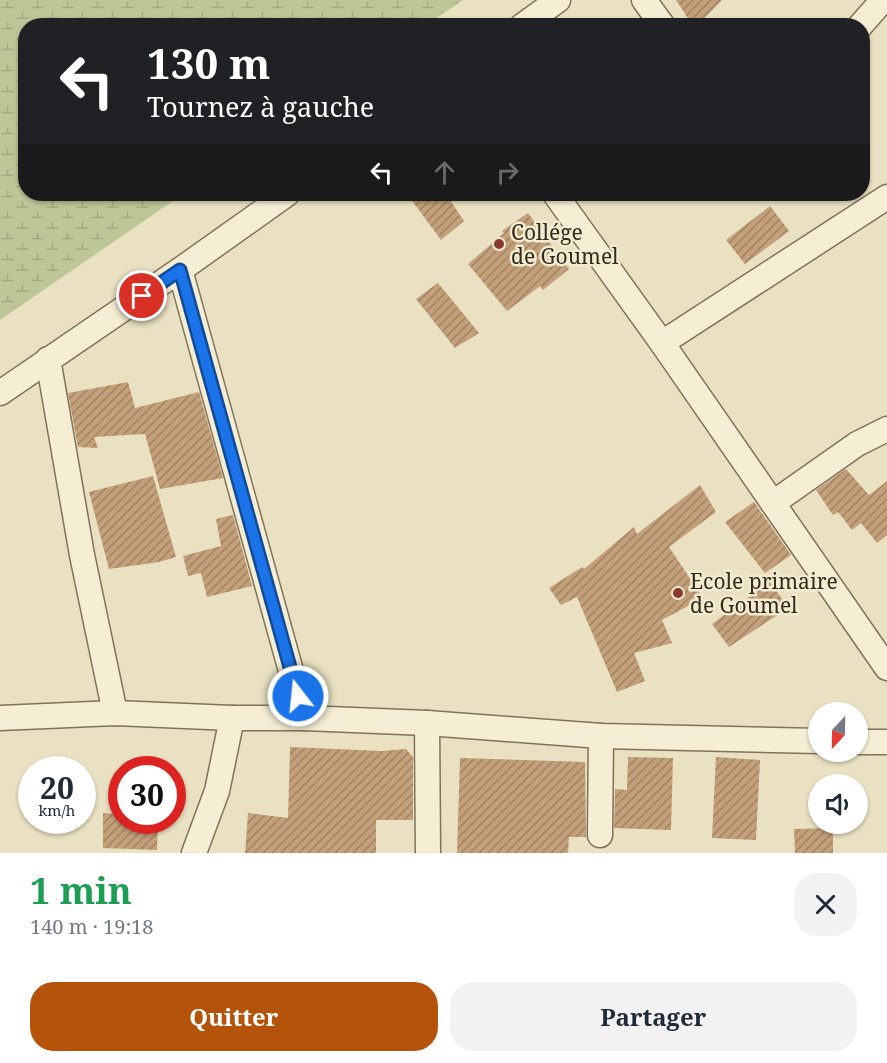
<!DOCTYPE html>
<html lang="fr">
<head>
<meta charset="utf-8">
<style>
  body { margin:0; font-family:"Noto Serif",serif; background:#f2f2f3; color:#1f2937; height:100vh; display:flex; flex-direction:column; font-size:22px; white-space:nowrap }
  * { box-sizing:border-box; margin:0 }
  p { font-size:20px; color:#747a83 }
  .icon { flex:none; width:33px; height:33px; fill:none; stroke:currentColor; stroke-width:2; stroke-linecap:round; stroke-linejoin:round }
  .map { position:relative; height:853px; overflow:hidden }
  .side { display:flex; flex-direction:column; background:#fff; flex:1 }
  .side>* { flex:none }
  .hud { position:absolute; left:18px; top:18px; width:852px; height:183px; border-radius:24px; box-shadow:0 2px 4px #0004; background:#202124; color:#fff; overflow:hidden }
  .needle { width:39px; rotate:202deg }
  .fabs { position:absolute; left:808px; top:702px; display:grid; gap:12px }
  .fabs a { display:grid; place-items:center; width:60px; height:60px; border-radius:50%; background:#fff; box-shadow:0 2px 4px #0004; font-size:30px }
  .speed { position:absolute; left:18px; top:756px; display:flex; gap:12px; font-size:30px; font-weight:700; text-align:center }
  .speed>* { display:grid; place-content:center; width:78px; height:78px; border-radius:50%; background:#fff; box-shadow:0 2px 4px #0004; line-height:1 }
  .speed small { font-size:15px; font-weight:400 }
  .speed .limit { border:9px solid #d22; background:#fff; color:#111 }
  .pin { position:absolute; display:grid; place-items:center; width:51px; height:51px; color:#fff; margin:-26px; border:3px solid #fff; border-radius:50%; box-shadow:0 2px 6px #0007 }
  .me { position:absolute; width:66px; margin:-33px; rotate:344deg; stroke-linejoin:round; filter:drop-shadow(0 0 4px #0008) }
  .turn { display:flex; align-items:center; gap:21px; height:126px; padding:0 30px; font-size:27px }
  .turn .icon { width:78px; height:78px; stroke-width:2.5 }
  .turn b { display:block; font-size:42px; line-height:51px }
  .lanes { display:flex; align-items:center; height:57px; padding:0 30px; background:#0003; justify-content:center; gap:30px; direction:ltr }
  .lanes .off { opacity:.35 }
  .round { display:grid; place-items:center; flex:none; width:63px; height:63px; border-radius:24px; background:#f2f2f3 }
  .overview { display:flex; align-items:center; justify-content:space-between; height:102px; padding:0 30px }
  h1 { font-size:36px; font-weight:700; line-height:45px; color:#1e9e55 }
  .action { display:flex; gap:12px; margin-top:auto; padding:12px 30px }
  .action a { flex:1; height:69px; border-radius:24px; background:#b45309; color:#fff; font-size:24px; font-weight:700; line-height:69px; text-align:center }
  .action a+a { background:#f2f2f3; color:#1f2937 }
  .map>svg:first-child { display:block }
</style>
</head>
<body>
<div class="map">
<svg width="887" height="853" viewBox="0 0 887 853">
  <defs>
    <pattern id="wetland-marsh" width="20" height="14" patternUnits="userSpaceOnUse" patternTransform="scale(1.5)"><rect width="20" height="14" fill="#bcc696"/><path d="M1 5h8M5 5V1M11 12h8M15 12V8" fill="none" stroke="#a2aa81"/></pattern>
    <pattern id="building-hatch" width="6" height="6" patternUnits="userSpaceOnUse" patternTransform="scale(1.5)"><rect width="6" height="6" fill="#c4a07a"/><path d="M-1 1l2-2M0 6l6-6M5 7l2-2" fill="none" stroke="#a08363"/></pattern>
  </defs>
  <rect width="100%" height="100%" fill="#e9e1c1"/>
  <!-- wetland -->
  <path fill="url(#wetland-marsh)" d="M 0,0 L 463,0 L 426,25 L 26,26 L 26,194 L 183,194 L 0,320 Z"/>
  <!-- building -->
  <g fill="url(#building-hatch)">
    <path d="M 676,0 L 722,0 L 697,26 L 693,26 Z"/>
    <path d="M 407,194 L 446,194 L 464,221 L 441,240 Z"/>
    <path d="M 770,206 L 789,231 L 745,264 L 726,240 Z"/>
    <path d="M 528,213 L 569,269 L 543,290 L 540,286 L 507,311 L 468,264 L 504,233 L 502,231 Z"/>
    <path d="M 438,283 L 479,333 L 455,348 L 416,299 Z"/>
    <path d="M 128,382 L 135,408 L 199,392 L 223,478 L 160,489 L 145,434 L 94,437 L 98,448 L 78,447 L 68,393 Z"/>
    <path d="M 846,469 L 869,495 L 887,481 L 887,535 L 877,543 L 861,523 L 852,530 L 838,512 L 833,515 L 816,490 Z"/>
    <path d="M 153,476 L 176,557 L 159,562 L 109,569 L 89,492 Z"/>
    <path d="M 700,485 L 716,512 L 669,547 L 703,598 L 662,620 L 672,643 L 634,653 L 645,681 L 617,692 L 577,597 L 561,605 L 549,588 L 582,567 L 584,569 L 634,527 L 637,534 Z"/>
    <path d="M 754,502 L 791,555 L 765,573 L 725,522 Z"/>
    <path d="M 233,515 L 252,586 L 207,597 L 201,573 L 188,576 L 183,556 L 221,546 L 216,519 Z"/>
    <path d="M 770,581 L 788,608 L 729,647 L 712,624 Z"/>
    <path d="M 290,747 L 382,751 L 406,749 L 413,757 L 413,820 L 376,820 L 376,853 L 245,853 L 248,813 L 288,818 Z"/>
    <path d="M 628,757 L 673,758 L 671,830 L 614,828 L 615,789 L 627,790 Z"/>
    <path d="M 716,757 L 760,760 L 756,840 L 712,838 Z"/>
    <path d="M 460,758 L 585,762 L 586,837 L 569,837 L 568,853 L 457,853 Z"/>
    <path d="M 103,813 L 122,814 L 122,820 L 158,820 L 157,850 L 103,848 Z"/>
    <path d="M 833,828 L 833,853 L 795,853 L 794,829 Z"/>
  </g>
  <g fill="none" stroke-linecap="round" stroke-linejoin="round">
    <!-- street casing -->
    <g stroke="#81735a" stroke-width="27">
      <g id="street">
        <path d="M 644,0 L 663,26"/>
        <path d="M 522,26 L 558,0"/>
        <path d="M 860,26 L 883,0"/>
        <path d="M 555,194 L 662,343 L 887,668"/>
        <path d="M 180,270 L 304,718"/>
        <path d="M 662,343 L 887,197"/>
        <path d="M 48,359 L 82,555 L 115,713"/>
        <path d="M 0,393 L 180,270 L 287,194"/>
        <path d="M 773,503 L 857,444 L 887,429"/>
        <path d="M 0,718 L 115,713 L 232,718 L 304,718 L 427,723 L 601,736 L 819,741"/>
        <path d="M 427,723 L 428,853"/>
        <path d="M 858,742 L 887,742"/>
        <path d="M 600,835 L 601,736"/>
        <path d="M 194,853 L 217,791 L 232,718"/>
      </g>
    </g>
    <!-- street -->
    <use href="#street" stroke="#f5eed4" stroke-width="24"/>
  </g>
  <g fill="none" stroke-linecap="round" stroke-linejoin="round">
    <!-- route casing -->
    <g stroke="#114b97" stroke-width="15">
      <path id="route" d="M 142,296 L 180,270 L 298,696"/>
    </g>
    <!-- route -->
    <use href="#route" stroke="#1a73e8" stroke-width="10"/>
  </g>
  <!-- markers -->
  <g fill="#8b3830" stroke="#f2ebd0" stroke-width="2">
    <circle cx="499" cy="244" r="6"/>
    <circle cx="678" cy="593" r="6"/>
  </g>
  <g text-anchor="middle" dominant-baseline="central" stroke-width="5" stroke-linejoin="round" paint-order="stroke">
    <!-- poi labels -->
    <g font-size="21" fill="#322a1d" stroke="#f2ebd0" text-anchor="start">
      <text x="511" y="232">Collége<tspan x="511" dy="24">de Goumel</tspan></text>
      <text x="690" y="581">Ecole primaire<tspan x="690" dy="24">de Goumel</tspan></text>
    </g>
  </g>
</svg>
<div class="fabs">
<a><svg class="needle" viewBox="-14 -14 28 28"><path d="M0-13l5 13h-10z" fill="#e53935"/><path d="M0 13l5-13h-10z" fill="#747a83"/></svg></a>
<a><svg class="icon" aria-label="sound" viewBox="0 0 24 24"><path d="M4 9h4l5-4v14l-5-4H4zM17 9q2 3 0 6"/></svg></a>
</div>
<div class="speed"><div>20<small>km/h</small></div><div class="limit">30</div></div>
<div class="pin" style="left:142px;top:296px;background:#d93025"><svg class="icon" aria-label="arrive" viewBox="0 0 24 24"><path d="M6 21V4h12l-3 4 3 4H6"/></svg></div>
<svg class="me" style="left:298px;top:696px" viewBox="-20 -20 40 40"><circle r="17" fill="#1a73e8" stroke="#fff" stroke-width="3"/><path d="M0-11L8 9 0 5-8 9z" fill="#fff"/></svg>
<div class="hud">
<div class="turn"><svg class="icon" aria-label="left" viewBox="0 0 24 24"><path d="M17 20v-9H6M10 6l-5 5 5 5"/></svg><div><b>130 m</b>Tournez à gauche</div></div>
<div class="lanes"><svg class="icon" aria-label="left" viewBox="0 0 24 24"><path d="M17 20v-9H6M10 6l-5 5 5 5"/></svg><svg class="icon off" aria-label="ahead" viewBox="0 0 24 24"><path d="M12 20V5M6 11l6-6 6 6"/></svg><svg class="icon off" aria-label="right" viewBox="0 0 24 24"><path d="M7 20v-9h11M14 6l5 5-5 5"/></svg></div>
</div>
</div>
<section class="side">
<div class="overview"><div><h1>1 min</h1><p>140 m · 19:18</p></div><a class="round"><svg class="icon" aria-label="close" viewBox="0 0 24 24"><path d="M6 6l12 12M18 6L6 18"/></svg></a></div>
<div class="action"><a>Quitter</a><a>Partager</a></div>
</section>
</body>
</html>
